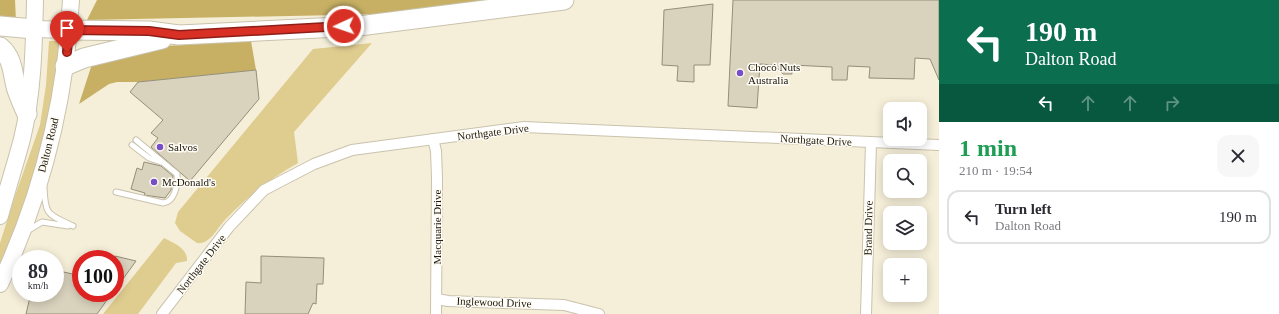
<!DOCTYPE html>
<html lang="en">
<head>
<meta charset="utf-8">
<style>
  body { margin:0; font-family:"Times New Roman",serif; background:#f7f7f7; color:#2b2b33; height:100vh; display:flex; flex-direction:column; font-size:15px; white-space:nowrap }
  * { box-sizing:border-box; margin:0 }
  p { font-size:13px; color:#7c7c81 }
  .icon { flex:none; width:22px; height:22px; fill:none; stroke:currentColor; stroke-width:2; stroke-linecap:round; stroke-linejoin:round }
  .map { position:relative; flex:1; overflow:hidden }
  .drawer { display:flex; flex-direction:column; background:#fff; width:340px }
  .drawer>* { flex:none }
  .banner { background:#0b6e4f; color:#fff; overflow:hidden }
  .fabs { position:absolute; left:883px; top:102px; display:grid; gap:8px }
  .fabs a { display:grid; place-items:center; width:44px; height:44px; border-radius:8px; background:#fff; box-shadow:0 2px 10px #0003; font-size:20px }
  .speed { position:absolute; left:12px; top:250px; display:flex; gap:8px; font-size:20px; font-weight:700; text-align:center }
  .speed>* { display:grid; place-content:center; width:52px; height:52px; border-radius:50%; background:#fff; box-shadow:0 2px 10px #0003; line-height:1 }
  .speed small { font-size:10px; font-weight:400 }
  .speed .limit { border:6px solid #d22; background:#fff; color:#111 }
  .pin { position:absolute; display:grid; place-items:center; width:34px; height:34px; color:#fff; margin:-41px -17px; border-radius:50% 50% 50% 0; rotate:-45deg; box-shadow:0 0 4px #0007 }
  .pin .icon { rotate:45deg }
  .me { position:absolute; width:44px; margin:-22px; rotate:267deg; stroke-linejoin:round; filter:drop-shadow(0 0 3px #0008) }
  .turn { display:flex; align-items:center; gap:14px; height:84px; padding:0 20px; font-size:18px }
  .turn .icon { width:52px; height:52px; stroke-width:2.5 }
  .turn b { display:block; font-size:28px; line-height:34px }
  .lanes { display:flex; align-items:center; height:38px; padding:0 20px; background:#0003; justify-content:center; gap:20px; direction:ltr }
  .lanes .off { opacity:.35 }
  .round { display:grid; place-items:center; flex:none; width:42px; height:42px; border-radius:12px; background:#f7f7f7 }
  .summary { display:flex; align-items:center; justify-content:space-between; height:68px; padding:0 20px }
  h1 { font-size:24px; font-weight:800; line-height:30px; color:#1e9e55 }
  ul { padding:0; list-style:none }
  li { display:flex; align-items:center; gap:12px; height:54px; margin:0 8px 6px; padding:0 12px; border:2px solid #e1e1e2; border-radius:12px }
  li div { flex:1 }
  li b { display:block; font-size:15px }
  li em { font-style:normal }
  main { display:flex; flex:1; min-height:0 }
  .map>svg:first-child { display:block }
</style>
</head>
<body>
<main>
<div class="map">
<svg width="939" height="314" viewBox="0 0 939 314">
  <rect width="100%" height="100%" fill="#f5efd9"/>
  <!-- green -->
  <g fill="#dfcc8f">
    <path d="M 49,41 L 60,41 C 53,119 30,194 0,266 L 0,243 L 15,196 L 40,125 L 46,85 Z"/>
    <path d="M 372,43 L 294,132 L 298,163 C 271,178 246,198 225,220 C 217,228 210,245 197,243 L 180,231 L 175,223 L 178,212 L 313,49 Z"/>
    <path d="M 164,238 C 173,243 188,248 187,261 L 176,263 L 138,314 L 103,314 Z"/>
  </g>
  <!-- forest -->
  <g fill="#c7b064">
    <path d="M 0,0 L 15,0 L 16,21 L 0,19 Z"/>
    <path d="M 97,0 L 509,0 L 386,14 L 87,20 Z"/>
    <path d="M 251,41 L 256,70 L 138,82 L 117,82 L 109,84 L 79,104 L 92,64 L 165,46 Z"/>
  </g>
  <!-- building -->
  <g fill="#d9d2bd" stroke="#948e7a">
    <path d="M 733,0 L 939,0 L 939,80 L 930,59 L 915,58 L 914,79 L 869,78 L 870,67 L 848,66 L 847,80 L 832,80 L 832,67 L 792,65 L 792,74 L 783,74 L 774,65 L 760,64 L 757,108 L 728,106 Z"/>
    <path d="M 713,4 L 710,65 L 694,65 L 694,82 L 677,81 L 678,66 L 662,65 L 664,10 Z"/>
    <path d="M 256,70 L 259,99 L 190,181 L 151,147 L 158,138 L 151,133 L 163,120 L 130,92 L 138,82 Z"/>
    <path d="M 144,162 L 161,166 L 173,176 L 171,190 L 165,198 L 144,195 L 145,193 L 131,189 L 137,168 L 142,170 Z"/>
    <path d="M 115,256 L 136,261 L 115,290 Z"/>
    <path d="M 261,256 L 324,258 L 323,284 L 317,284 L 316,304 L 313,303 L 308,314 L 245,314 L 246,282 L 261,283 Z"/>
    <path d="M 55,270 L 81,276 L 81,293 L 112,293 L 97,314 L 26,314 L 31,293 L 55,293 Z"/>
  </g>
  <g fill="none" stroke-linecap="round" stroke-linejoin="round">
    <!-- lane casing -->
    <g stroke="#c9c2ad" stroke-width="7">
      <g id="lane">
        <path d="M 132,145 L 149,158 L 161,162"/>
        <path d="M 44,187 C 45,216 48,214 73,226"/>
        <path d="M 116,192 L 163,203 C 175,202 178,184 177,174 L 136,140"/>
        <path d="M 27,231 L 42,222 L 68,226"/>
      </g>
    </g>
    <!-- street casing -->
    <g stroke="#c9c2ad" stroke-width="12">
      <g id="street">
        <path d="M 433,139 L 436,151 L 437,178 L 436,314"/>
        <path d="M 437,299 L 448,301 L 564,305 L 599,314"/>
        <path d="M 162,314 L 229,227 L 264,190 L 314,164 L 352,150 L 524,127 L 939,145"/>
        <path d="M 866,314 L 871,143"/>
      </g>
    </g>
    <!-- primary casing -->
    <g stroke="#c9c2ad" stroke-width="18">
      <g id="primary">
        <path d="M 34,29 L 69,30"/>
        <path d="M 0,216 C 7,190 15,165 22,139 C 33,94 34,46 35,0"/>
        <path d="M 0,284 C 42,195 66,98 71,0"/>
      </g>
    </g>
    <!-- highway casing -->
    <g stroke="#c9c2ad" stroke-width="21">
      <g id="highway">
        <path d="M 0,26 L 34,29"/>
        <path d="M 69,30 L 149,31 L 179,35 L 359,26 L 564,0"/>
        <path d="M 0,47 C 14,59 12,74 17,90 C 20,98 23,106 27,114"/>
        <path d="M 65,66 L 84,58 L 162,39"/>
      </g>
    </g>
    <!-- lane -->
    <use href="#lane" stroke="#fff" stroke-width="5"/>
    <!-- street -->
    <use href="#street" stroke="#fff" stroke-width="10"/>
    <!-- primary -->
    <use href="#primary" stroke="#fff" stroke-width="16"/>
    <!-- highway -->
    <use href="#highway" stroke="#fff" stroke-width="19"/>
  </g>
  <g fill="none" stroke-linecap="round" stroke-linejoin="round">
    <!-- route casing -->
    <g stroke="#8d1f18" stroke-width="10">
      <path id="route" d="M 67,52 L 69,30 L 149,31 L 179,35 L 344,26"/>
    </g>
    <!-- route -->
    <use href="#route" stroke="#d93025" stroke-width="7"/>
  </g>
  <!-- markers -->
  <g fill="#774ec7" stroke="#fffcf3" stroke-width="1.5">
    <circle cx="740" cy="73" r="4"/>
    <circle cx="160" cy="147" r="4"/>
    <circle cx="154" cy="182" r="4"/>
  </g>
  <g text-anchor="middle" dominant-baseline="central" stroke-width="3" stroke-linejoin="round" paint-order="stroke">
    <!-- poi labels -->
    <g font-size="11" fill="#1a1710" stroke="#fffcf3" text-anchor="start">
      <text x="748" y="67">Chocó Nuts<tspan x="748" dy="13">Australia</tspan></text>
      <text x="168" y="147">Salvos</text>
      <text x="162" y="182">McDonald's</text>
    </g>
    <!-- street labels -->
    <g font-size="11" fill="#1a1710" stroke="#fffcf3">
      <text transform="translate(493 132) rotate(-7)">Northgate Drive</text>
      <text transform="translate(816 140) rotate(3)">Northgate Drive</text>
      <text transform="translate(48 145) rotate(-76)">Dalton Road</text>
      <text transform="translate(437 227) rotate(-90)">Macquarie Drive</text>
      <text transform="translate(868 228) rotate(-89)">Brand Drive</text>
      <text transform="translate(201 264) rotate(-52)">Northgate Drive</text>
      <text transform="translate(494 302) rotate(2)">Inglewood Drive</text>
    </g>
  </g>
</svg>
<div class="fabs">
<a><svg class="icon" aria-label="sound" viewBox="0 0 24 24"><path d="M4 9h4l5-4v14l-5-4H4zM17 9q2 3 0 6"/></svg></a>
<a><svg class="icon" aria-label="search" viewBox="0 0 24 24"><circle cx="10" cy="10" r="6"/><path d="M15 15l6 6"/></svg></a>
<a><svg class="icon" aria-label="layers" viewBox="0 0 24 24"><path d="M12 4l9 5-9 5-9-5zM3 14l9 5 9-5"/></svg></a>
<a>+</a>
</div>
<div class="speed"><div>89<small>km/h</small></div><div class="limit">100</div></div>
<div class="pin" style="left:67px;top:52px;background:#d93025"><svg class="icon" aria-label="arrive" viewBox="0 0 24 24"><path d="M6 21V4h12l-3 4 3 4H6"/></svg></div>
<svg class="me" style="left:344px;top:26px" viewBox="-20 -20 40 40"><circle r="17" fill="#d93025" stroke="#fff" stroke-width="3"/><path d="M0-11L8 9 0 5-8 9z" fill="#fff"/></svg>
</div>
<section class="drawer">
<div class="banner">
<div class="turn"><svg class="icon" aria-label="left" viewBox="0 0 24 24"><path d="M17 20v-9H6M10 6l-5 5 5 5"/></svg><div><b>190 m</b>Dalton Road</div></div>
<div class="lanes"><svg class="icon" aria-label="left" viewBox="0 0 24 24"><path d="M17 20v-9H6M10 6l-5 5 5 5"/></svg><svg class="icon off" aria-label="ahead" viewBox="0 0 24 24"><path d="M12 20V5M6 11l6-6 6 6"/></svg><svg class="icon off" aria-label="ahead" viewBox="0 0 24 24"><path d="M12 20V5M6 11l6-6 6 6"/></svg><svg class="icon off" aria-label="right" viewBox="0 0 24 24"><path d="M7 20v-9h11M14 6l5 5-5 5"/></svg></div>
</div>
<div class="summary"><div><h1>1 min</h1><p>210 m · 19:54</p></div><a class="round"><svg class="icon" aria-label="close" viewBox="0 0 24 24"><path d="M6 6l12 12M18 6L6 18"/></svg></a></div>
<ul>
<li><svg class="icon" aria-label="left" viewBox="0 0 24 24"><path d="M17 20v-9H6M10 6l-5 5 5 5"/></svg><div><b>Turn left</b><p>Dalton Road</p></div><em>190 m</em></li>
</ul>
</section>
</main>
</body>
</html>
